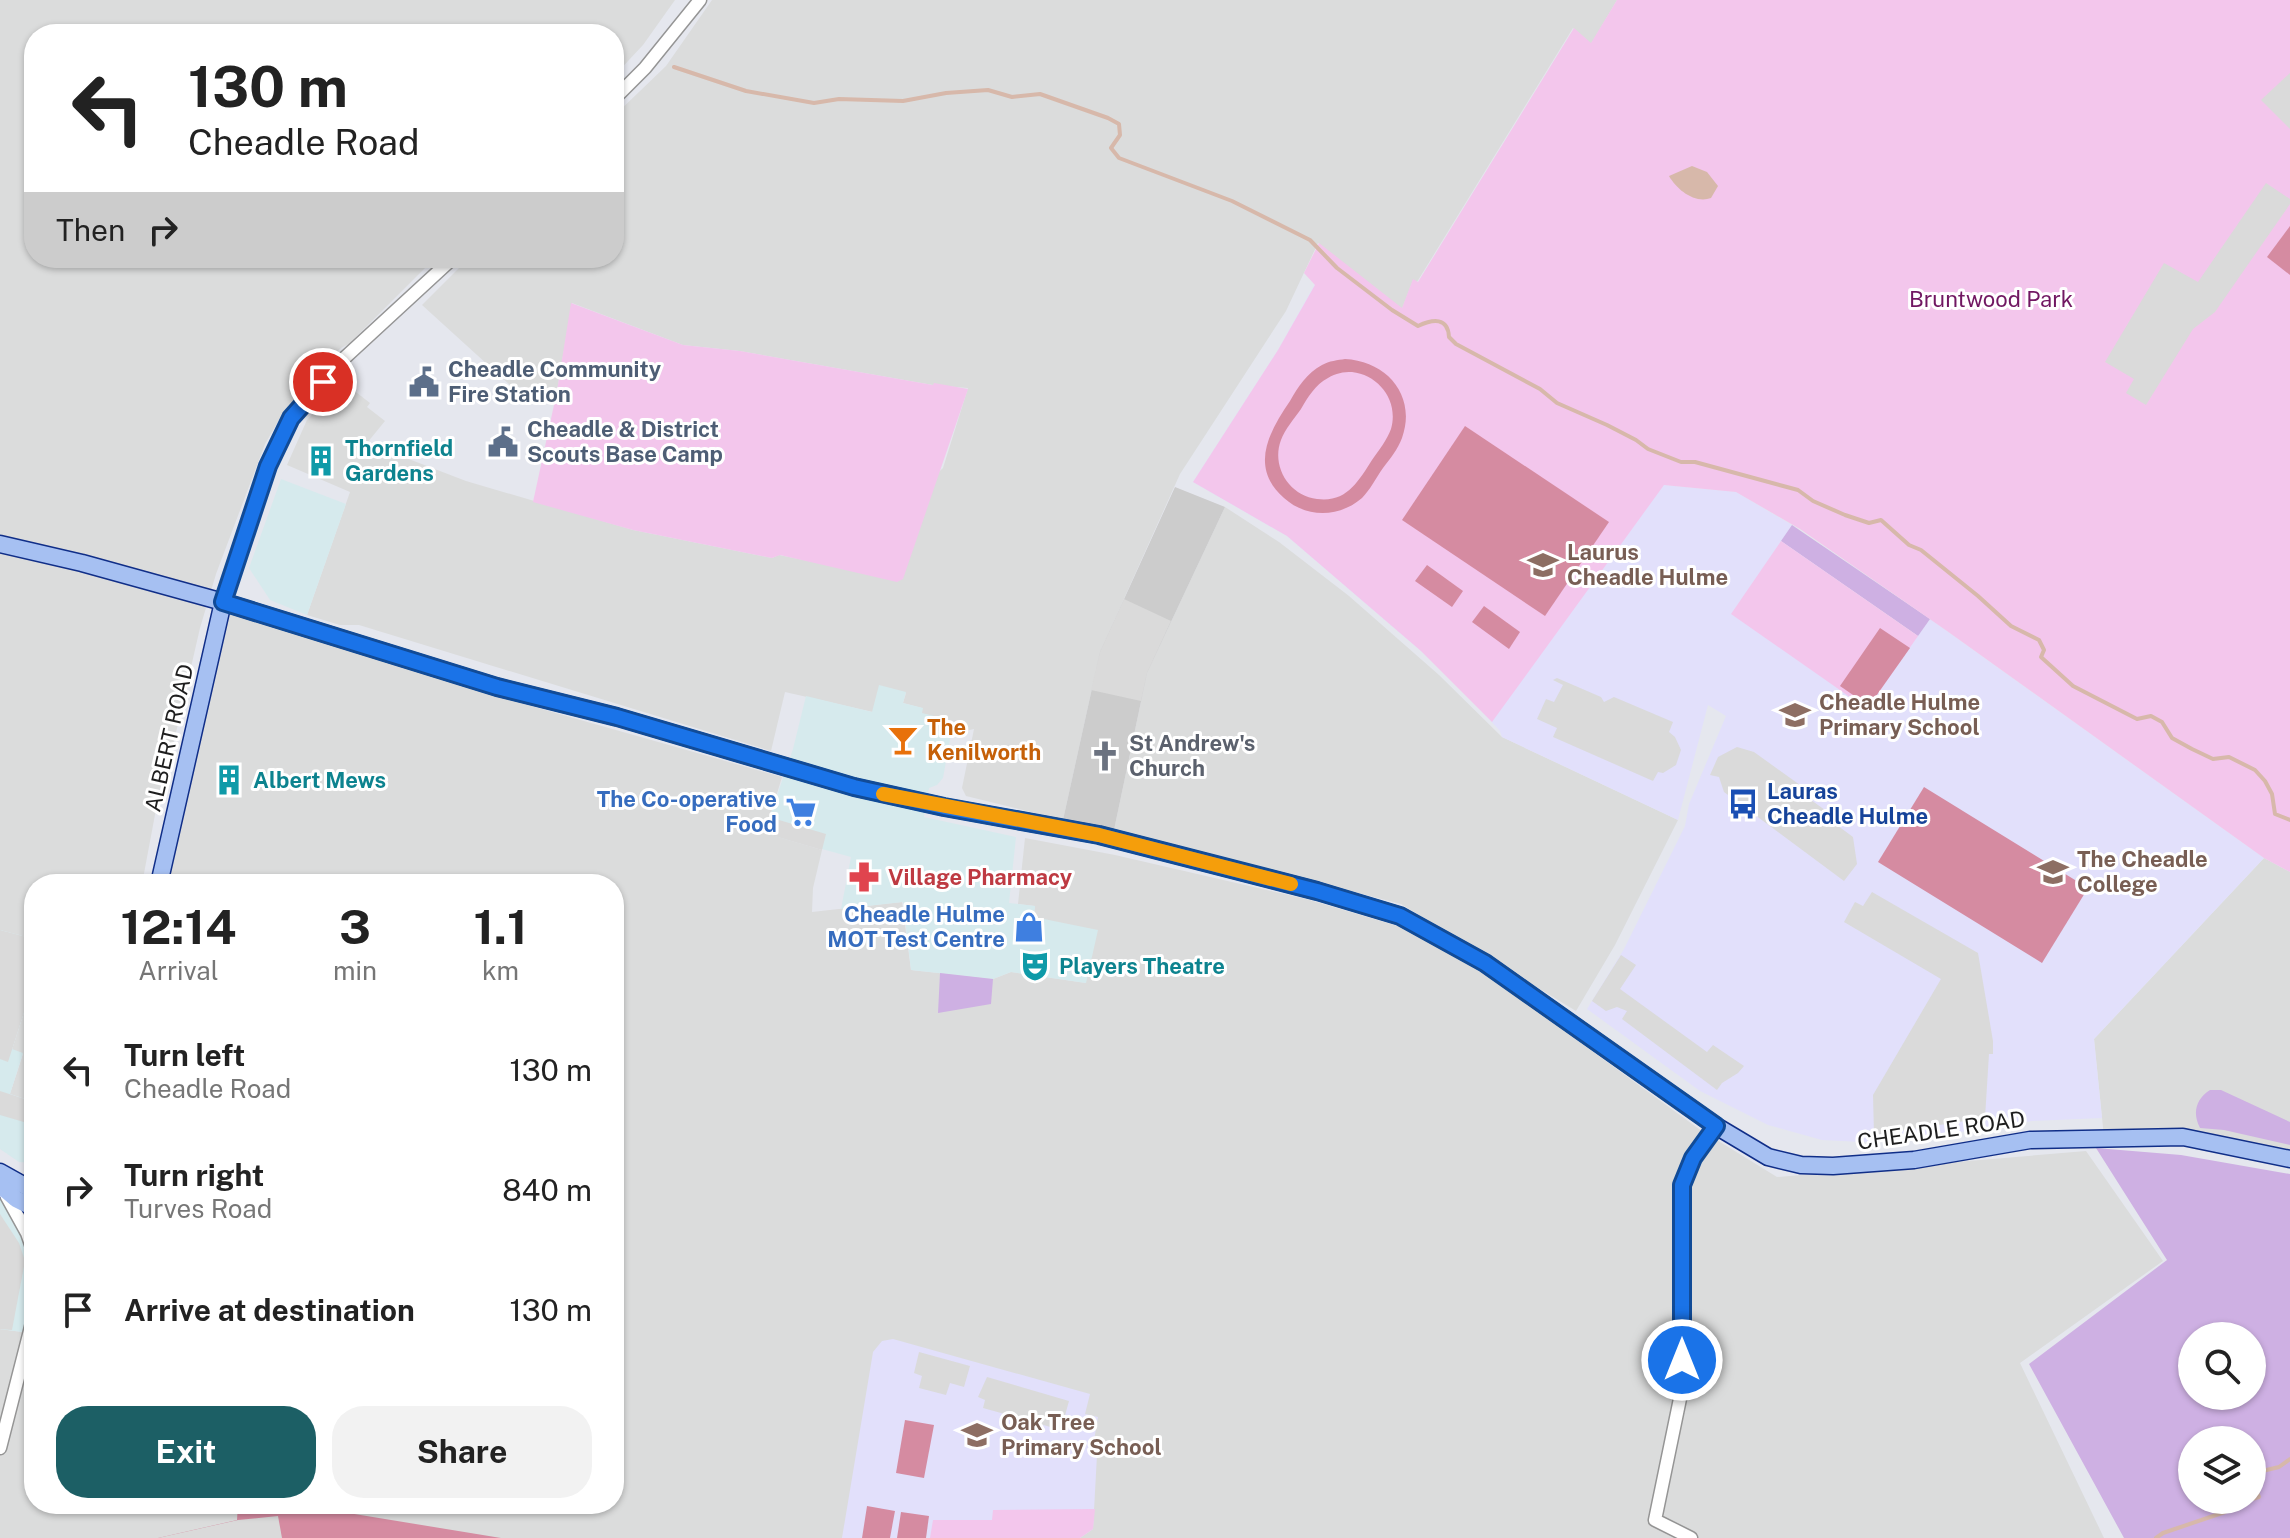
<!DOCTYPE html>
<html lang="en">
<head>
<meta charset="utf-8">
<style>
  body { margin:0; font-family:"Public Sans",sans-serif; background:#f2f2f2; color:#222; height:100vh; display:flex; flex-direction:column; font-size:30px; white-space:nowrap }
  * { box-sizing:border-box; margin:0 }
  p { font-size:26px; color:#767676 }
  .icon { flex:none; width:44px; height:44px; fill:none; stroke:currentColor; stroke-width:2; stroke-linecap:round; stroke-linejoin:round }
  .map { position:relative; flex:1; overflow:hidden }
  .drawer { position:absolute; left:24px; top:874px; width:600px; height:640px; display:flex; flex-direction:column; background:#fff; border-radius:32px; box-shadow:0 2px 6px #0004 }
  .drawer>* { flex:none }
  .guide { position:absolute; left:24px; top:24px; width:600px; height:244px; border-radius:32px; box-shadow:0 2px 6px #0004; background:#fff; color:#222; overflow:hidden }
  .buttons { position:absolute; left:2178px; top:1322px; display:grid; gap:16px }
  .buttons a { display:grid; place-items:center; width:88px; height:88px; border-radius:50%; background:#fff; box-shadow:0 2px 6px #0004; font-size:40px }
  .pin { position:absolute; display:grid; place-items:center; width:68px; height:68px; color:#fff; margin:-34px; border:4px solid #fff; border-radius:50%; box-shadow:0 2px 8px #0007 }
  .me { position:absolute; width:88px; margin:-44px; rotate:0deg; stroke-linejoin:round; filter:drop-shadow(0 0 6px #0008) }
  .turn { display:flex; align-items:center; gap:28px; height:168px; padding:0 32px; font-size:36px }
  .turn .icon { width:104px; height:104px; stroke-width:2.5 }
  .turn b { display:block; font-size:56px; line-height:68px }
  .then { display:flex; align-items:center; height:76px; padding:0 32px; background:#0003; gap:16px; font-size:30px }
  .eta { display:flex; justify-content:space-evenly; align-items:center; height:136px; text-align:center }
  .eta b { font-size:48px; font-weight:700; line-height:56px }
  .primary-button { display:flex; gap:16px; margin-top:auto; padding:16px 32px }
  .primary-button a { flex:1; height:92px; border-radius:32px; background:#1c5f65; color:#fff; font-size:32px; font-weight:700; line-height:92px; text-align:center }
  .primary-button a+a { background:#f2f2f2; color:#222 }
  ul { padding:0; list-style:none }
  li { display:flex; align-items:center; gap:24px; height:120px; padding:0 32px }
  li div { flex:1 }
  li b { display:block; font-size:30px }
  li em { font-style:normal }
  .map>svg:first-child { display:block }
</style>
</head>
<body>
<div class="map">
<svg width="2290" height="1538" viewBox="0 0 2290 1538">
  <rect width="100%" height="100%" fill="#e5e7ee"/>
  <!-- residential -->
  <g fill="#dbdcdc">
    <path d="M 0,0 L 675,0 L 643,45 L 614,76 L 614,34 L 34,34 L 34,258 L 435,258 L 349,344 L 341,348 L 313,375 L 280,418 L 265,444 L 216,574 L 200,628 L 169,763 L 160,788 L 142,884 L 34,884 L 34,939 L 0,930 Z"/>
    <path d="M 712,0 L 1617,0 L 1591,44 L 1573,28 L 1417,282 L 1413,280 L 1402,309 L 1318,243 L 1286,311 L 1180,474 L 1100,652 L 1063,820 L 966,796 L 962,788 L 974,729 L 951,734 L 931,729 L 921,713 L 922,708 L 903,703 L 906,693 L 873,712 L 785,692 L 771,751 L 359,625 L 340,625 L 307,615 L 350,492 L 287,465 L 307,420 L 343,382 L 370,403 L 367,407 L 385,421 L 367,443 L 466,481 L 633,530 L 772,558 L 779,555 L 838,567 L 943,468 L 968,388 L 933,385 L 740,351 L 683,345 L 572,303 L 557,391 L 511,386 L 422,305 L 469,258 L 614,258 L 614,116 L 666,66 Z"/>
    <path d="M 1225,507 L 1279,542 L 1349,596 L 1439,675 L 1502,737 L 1678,820 L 1615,945 L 1576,1011 L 1401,904 L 1114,830 L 1147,673 Z"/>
    <path d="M 226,607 L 524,704 L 782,777 L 765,833 L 822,850 L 813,888 L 812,912 L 902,902 L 911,970 L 993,979 L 1011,972 L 1086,983 L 1033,917 L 1035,906 L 1018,904 L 1025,838 L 1115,855 L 1306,899 L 1401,927 L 1493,979 L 1699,1129 L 1777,1177 L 2086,1151 L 2163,1261 L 2020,1363 L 2104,1538 L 0,1538 L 0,1329 L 30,1333 L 34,1320 L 34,1504 L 614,1504 L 614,884 L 160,884 Z"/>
    <path d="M 2264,858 L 2290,872 L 2290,1158 L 2183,1137 L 2104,1137 L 2094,1039 Z"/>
    <path d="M 26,1006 L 34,1008 L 34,1102 L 10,1094 L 23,1054 L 12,1050 Z"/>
  </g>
  <!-- commercial -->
  <g fill="#d6eaed">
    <path d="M 281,479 L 346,504 L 307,615 L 270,600 L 249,568 Z"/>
    <path d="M 879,685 L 906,692 L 903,703 L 923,708 L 922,713 L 934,716 L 931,729 L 951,734 L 943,778 L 937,785 L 929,788 L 924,817 L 1016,837 L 1009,903 L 1035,906 L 1034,917 L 1098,930 L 1086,983 L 1011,972 L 993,979 L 911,970 L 903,902 L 841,909 L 851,857 L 764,833 L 793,749 L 806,696 L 872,712 Z"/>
    <path d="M 0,930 L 34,939 L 34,1008 L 26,1006 L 12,1049 L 23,1053 L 10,1094 L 34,1102 L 34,1163 L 19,1162 L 0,1149 Z"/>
    <path d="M 0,1187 L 34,1255 L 34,1312 L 29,1333 L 0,1329 Z"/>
  </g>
  <!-- education -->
  <g fill="#e2e0fb">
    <path d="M 1315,284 L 1664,485 L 1736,492 L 1792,525 L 1782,541 L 1917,636 L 1930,619 L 2264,858 L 2094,1039 L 2102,1118 L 2032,1121 L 1914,1139 L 1861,1142 L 1822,1140 L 1768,1125 L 1700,1091 L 1587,1009 L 1624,949 L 1685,826 L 1689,804 L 1726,716 L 1708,705 L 1678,820 L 1502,737 L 1500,731 L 1460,688 L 1421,651 L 1287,536 L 1193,482 L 1278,350 Z"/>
    <path d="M 893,1339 L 1090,1394 L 1085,1414 L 1098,1417 L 1092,1452 L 1097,1455 L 1093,1529 L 1080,1538 L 842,1538 L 873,1352 L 882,1341 Z"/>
  </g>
  <!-- religious -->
  <path fill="#ccc" d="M 1175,487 L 1225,507 L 1147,673 L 1114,830 L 1063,820 L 1100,652 Z"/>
  <!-- grass -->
  <g fill="#ceb0e3" fill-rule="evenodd">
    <path d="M 1792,525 L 1930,619 L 1918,636 L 1781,541 Z"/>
    <path d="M 940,973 L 993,979 L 991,1004 L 938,1013 Z"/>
    <path d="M 2210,1090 L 2221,1090 L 2290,1122 L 2290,1145 L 2224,1130 L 2200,1128 C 2192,1113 2196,1099 2210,1090 Z"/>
    <path d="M 2096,1148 L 2181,1155 L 2290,1174 L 2290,1538 L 2124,1538 L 2029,1364 L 2167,1260 ZM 2252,1336 L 2252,1396 L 2192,1396 L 2192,1336 ZM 2252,1440 L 2252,1500 L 2192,1500 L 2192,1440 Z"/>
  </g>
  <!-- park -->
  <g fill="#f3c6ec">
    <path d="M 1617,0 L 2290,0 L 2290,872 L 2264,858 L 1947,631 L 1800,529 L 1736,492 L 1664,485 L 1492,722 L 1421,651 L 1287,536 L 1193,482 L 1278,350 L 1315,285 L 1304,273 L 1319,243 L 1402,308 L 1413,279 L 1418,282 L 1574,28 L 1591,43 Z"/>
    <path d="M 571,303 L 683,345 L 740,351 L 933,385 L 934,383 L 968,389 L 903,579 L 897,582 L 780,555 L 772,558 L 633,530 L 533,502 L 557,391 Z"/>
    <path d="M 1781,541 L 1918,636 L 1867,709 L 1731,614 Z"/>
    <path d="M 1095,1509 L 1093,1529 L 1080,1538 L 930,1538 L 933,1520 L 992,1520 L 993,1510 Z"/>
  </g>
  <!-- pitch -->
  <g fill="#d58ba1" fill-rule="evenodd">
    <path d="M 2290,226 L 2290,275 L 2267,257 Z"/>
    <path d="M 1345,359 C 1387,361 1417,396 1402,438 C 1398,449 1390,459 1383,468 C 1376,478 1370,490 1362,498 C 1339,518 1306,518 1284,498 C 1249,467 1269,432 1290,401 C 1298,387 1307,373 1322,365 C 1329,361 1338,360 1345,359 ZM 1352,372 C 1379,375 1399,401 1391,429 C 1387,440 1379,450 1372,460 C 1358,482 1346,503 1317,499 C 1289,496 1271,466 1281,440 C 1285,429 1294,419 1301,409 C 1308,397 1315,385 1328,378 C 1336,373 1343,372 1352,372 Z"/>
    <path d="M 1465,426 L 1609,522 L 1545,616 L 1402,520 Z"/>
    <path d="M 1427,565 L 1463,591 L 1452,607 L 1415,581 Z"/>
    <path d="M 1484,606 L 1520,632 L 1509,649 L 1472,622 Z"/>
    <path d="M 1880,628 L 1910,648 L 1869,706 L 1840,686 Z"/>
    <path d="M 1924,787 L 2088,888 L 2042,963 L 1878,862 Z"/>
    <path d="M 905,1420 L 934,1425 L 924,1478 L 896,1473 Z"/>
    <path d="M 238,1504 L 330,1504 L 330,1510 L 501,1538 L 158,1538 L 237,1520 Z"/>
    <path d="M 867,1506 L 895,1511 L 890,1538 L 862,1538 Z"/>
    <path d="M 901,1512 L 929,1516 L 926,1538 L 897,1538 Z"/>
  </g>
  <!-- parking -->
  <g fill="#dadada">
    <path d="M 2290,73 L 2290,129 L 2261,100 Z"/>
    <path d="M 2266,183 L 2290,199 L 2290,204 L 2215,312 L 2193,329 L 2146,405 L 2126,393 L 2134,379 L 2105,362 L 2164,263 L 2198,282 Z"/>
    <path d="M 1124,599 L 1171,621 L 1147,673 L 1141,701 L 1091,690 L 1100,652 Z"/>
    <path d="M 1557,678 L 1601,697 L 1604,702 L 1614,697 L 1673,722 L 1669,732 L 1675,737 L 1681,750 L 1676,765 L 1663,773 L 1658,772 L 1653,781 L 1553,737 L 1557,728 L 1537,719 L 1546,699 L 1554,702 L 1563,685 L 1553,680 Z"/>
    <path d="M 1737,747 L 1754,752 L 1807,790 L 1804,795 L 1825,810 L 1826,817 L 1853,837 L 1857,864 L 1844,881 L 1724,792 L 1719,777 L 1710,775 L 1718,757 Z"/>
    <path d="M 769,817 L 826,834 L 822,850 L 764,833 Z"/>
    <path d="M 1872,892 L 1978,953 L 1993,1041 L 1993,1054 L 1989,1054 L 1985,1118 L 1874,1135 L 1873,1095 L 1941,979 L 1844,922 L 1855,902 L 1863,906 Z"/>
    <path d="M 0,930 L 34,939 L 34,1008 L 26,1006 L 8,1062 L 0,1059 Z"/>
    <path d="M 1621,955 L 1636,965 L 1620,989 L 1707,1052 L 1713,1045 L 1744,1066 L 1738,1073 L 1722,1083 L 1717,1090 L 1622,1019 L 1627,1011 L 1617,1007 L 1606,1011 L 1592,1001 Z"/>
    <path d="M 0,1091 L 34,1102 L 34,1125 L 0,1115 Z"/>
    <path d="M 0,1214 L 19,1243 L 25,1261 L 12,1330 L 0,1329 Z"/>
    <path d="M 919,1352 L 970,1366 L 964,1387 L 950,1383 L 946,1395 L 919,1388 L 922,1376 L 914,1373 Z"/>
    <path d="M 987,1377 L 1069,1401 L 1061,1430 L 983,1408 L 985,1400 L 978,1397 Z"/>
    <path d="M 278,1516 L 282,1538 L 158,1538 L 238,1520 Z"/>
  </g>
  <!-- water -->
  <path fill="#d7b8aa" d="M 1692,166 L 1707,172 L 1718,186 L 1711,198 C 1695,204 1677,190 1669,176 Z"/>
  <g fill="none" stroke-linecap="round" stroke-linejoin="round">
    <!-- stream -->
    <g stroke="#d7b8aa" stroke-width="4">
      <path d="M 674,67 L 746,91 L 814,103 L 839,99 L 903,101 L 946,93 L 988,90 L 1012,97 L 1040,94 L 1108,118 L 1119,124 L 1120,135 L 1111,148 L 1119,158 L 1232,201 L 1310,240 L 1337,268 L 1392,310 L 1418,326 C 1433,319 1448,317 1449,337 L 1456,344 L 1540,389 L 1557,403 L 1607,425 L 1636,440 L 1648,449 L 1681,462 L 1695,462 L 1798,490 L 1813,501 L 1845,515 L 1869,523 L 1881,520 L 1909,545 L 1921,550 L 1978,596 L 2011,626 L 2039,640 L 2044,650 L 2041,657 L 2073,686 L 2137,719 L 2151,716 L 2162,722 L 2172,738 L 2192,749 L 2213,759 L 2229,757 L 2255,770 L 2265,781 L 2272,794 L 2275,814 L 2290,820"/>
      <path d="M 2252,1480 L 2254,1473 L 2279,1467 L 2290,1459"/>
      <path d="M 2252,1480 L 2259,1497 L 2252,1499"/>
      <path d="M 2156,1538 L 2163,1533 L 2225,1512 L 2238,1500"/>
    </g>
    <!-- minor casing -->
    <g stroke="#959595" stroke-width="15">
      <g id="minor">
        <path d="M 614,99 L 645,68 L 700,0"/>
        <path d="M 223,602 L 264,477 L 291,418 L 339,363 L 453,258"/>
        <path d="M 6,1195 L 27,1233 L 34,1253"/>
        <path d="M 0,1448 L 34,1315"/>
        <path d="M 1691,1538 L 1655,1520 L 1682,1389 L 1682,1185 L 1693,1158 L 1716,1126"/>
      </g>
    </g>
    <!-- major casing -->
    <g stroke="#102e88" stroke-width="19">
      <g id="major">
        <path d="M 0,544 L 82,563 L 223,602 L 497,687 L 617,717 L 854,787 L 944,807 L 1099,835 L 1317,891 L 1400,916 L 1485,963 L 1716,1126 L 1768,1157 L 1801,1165 L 1833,1166 L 1914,1160 L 2030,1140 L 2183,1137 L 2290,1159"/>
        <path d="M 159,884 L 223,602"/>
        <path d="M 0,1172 L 34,1191"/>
        <path d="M 0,1185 L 16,1199 L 34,1208"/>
      </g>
    </g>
    <!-- minor -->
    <use href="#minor" stroke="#fff" stroke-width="12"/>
    <!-- major -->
    <use href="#major" stroke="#a6c0f2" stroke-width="16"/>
  </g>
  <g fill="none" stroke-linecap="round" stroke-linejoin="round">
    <!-- route casing -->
    <g stroke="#114b97" stroke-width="20">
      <path id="route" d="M 323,382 L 291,418 L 268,466 L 223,602 L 497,687 L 617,717 L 854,787 L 944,807 L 1099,835 L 1317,891 L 1400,916 L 1485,963 L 1716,1126 L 1693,1158 L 1682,1185 L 1682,1360"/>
    </g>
    <!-- route -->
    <use href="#route" stroke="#1a73e8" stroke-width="14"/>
    <!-- slow -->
    <path stroke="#f59e0b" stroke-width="14" d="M 883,794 L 1099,835 L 1291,884"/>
  </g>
  <!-- icons -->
  <defs>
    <g id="civic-bare" transform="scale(2.4)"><path d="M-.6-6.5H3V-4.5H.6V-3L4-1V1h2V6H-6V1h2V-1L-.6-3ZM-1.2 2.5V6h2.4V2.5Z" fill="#5c6f8a" stroke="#fff" stroke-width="2.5" paint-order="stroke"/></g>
    <g id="building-bare" transform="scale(2.4)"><path d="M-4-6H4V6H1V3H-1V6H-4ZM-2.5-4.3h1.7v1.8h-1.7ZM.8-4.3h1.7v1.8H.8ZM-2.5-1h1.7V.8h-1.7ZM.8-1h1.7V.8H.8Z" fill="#0f9aa8" stroke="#fff" stroke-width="2.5" paint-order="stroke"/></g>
    <g id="school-bare" transform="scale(2.4)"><path d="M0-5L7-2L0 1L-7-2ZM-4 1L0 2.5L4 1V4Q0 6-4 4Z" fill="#8d6e63" stroke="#fff" stroke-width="2.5" paint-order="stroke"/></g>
    <g id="bar-bare" transform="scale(2.4)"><path d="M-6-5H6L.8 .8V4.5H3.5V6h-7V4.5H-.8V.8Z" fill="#e8710a" stroke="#fff" stroke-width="2.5" paint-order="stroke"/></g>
    <g id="church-bare" transform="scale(2.4)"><path d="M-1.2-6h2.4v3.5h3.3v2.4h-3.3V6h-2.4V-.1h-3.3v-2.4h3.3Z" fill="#6b7280" stroke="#fff" stroke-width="2.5" paint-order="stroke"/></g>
    <g id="bus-bare" transform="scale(2.4)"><path d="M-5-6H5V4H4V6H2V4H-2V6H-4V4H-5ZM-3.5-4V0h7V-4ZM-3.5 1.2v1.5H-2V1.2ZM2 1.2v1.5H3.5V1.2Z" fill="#1a4fb4" stroke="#fff" stroke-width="2.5" paint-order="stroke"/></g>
    <g id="supermarket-bare" transform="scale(2.4)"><path d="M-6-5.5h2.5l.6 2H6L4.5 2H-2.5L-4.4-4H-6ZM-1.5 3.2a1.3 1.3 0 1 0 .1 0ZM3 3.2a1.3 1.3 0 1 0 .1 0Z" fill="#3f7fe0" stroke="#fff" stroke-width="2.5" paint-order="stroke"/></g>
    <g id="university-bare" transform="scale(2.4)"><path d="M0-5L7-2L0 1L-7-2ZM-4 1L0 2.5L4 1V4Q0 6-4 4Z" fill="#8d6e63" stroke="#fff" stroke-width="2.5" paint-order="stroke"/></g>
    <g id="pharmacy-bare" transform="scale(2.4)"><path d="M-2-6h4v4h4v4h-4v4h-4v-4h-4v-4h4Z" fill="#e0444e" stroke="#fff" stroke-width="2.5" paint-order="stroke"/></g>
    <g id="shop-bare" transform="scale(2.4)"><path d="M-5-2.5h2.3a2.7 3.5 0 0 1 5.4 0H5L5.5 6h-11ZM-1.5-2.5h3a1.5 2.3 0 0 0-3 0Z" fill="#3f7fe0" stroke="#fff" stroke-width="2.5" paint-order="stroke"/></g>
    <g id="theatre-bare" transform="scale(2.4)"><path d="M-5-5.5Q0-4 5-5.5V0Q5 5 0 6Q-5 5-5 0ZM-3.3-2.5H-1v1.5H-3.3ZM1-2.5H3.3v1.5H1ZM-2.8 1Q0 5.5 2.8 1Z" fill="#0f9aa8" stroke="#fff" stroke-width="2.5" paint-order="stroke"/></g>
  </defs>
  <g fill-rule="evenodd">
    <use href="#civic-bare" x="424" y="382"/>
    <use href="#civic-bare" x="503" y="442"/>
    <use href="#building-bare" x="321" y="461"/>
    <use href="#school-bare" x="1543" y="565"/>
    <use href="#school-bare" x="1795" y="715"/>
    <use href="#bar-bare" x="903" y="740"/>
    <use href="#church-bare" x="1105" y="756"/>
    <use href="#building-bare" x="229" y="780"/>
    <use href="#bus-bare" x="1743" y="804"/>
    <use href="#supermarket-bare" x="801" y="812"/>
    <use href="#university-bare" x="2053" y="872"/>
    <use href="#pharmacy-bare" x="864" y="877"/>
    <use href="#shop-bare" x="1029" y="927"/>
    <use href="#theatre-bare" x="1035" y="966"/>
    <use href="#school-bare" x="977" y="1435"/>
  </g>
  <g text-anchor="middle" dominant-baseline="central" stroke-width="6" stroke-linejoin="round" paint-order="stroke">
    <!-- park labels -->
    <g font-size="22" fill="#711762" stroke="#fff">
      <text x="1991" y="299">Bruntwood Park</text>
    </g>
    <!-- service labels -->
    <g font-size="22" font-weight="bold" fill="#4e5e75" stroke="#fff" text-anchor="start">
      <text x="448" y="369">Cheadle Community<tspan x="448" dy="25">Fire Station</tspan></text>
      <text x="527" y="429">Cheadle &amp; District<tspan x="527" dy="25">Scouts Base Camp</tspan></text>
    </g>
    <!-- culture labels -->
    <g font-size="22" font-weight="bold" fill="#0d838f" stroke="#fff" text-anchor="start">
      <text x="345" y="448">Thornfield<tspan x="345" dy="25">Gardens</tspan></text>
      <text x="253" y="780">Albert Mews</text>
      <text x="1059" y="966">Players Theatre</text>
    </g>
    <!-- education labels -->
    <g font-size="22" font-weight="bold" fill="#785e54" stroke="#fff" text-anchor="start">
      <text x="1567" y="552">Laurus<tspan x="1567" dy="25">Cheadle Hulme</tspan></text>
      <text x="1819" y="702">Cheadle Hulme<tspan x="1819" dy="25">Primary School</tspan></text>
      <text x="2077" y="859">The Cheadle<tspan x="2077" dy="25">College</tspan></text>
      <text x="1001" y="1422">Oak Tree<tspan x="1001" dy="25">Primary School</tspan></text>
    </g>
    <!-- food labels -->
    <g font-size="22" font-weight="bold" fill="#c56008" stroke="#fff" text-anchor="start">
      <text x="927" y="727">The<tspan x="927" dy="25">Kenilworth</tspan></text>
    </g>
    <!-- street labels -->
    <g font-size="22" fill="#1e1e1e" stroke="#fff">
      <text transform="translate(169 738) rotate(-77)">ALBERT ROAD</text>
      <text transform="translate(1941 1130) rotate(-8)">CHEADLE ROAD</text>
    </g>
    <!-- worship labels -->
    <g font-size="22" font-weight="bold" fill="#5b616d" stroke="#fff" text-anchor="start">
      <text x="1129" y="743">St Andrew's<tspan x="1129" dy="25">Church</tspan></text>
    </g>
    <!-- transit labels -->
    <g font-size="22" font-weight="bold" fill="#164399" stroke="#fff" text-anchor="start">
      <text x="1767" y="791">Lauras<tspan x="1767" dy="25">Cheadle Hulme</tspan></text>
    </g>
    <!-- shop labels -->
    <g font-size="22" font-weight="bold" fill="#366cbe" stroke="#fff" text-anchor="end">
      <text x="777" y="799">The Co-operative<tspan x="777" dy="25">Food</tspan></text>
      <text x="1005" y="914">Cheadle Hulme<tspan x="1005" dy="25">MOT Test Centre</tspan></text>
    </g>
    <!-- health labels -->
    <g font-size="22" font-weight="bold" fill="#be3a42" stroke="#fff" text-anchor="start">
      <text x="888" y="877">Village Pharmacy</text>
    </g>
  </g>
</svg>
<div class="buttons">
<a><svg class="icon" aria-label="search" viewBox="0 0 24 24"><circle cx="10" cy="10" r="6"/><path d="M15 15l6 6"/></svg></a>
<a><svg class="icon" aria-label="layers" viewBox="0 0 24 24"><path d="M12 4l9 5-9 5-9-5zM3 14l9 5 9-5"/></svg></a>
</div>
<div class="pin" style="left:323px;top:382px;background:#d93025"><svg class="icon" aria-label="arrive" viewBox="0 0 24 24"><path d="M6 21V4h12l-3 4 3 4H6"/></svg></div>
<svg class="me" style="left:1682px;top:1360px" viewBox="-20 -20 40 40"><circle r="17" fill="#1a73e8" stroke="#fff" stroke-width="3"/><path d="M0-11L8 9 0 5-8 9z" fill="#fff"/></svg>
<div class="guide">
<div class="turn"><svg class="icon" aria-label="left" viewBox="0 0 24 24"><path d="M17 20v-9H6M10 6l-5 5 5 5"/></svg><div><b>130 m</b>Cheadle Road</div></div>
<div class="then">Then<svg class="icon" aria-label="right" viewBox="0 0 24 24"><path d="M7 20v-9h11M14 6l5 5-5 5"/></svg></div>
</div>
<section class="drawer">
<div class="eta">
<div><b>12:14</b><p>Arrival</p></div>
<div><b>3</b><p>min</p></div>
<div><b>1.1</b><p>km</p></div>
</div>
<ul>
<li><svg class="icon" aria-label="left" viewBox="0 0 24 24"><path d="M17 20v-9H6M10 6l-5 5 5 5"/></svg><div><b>Turn left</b><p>Cheadle Road</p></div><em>130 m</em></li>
<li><svg class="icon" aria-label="right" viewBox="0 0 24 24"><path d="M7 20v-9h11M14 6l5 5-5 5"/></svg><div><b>Turn right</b><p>Turves Road</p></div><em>840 m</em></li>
<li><svg class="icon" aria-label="arrive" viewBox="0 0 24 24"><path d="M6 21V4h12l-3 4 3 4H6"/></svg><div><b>Arrive at destination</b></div><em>130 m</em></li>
</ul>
<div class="primary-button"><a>Exit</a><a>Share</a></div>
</section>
</div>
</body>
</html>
